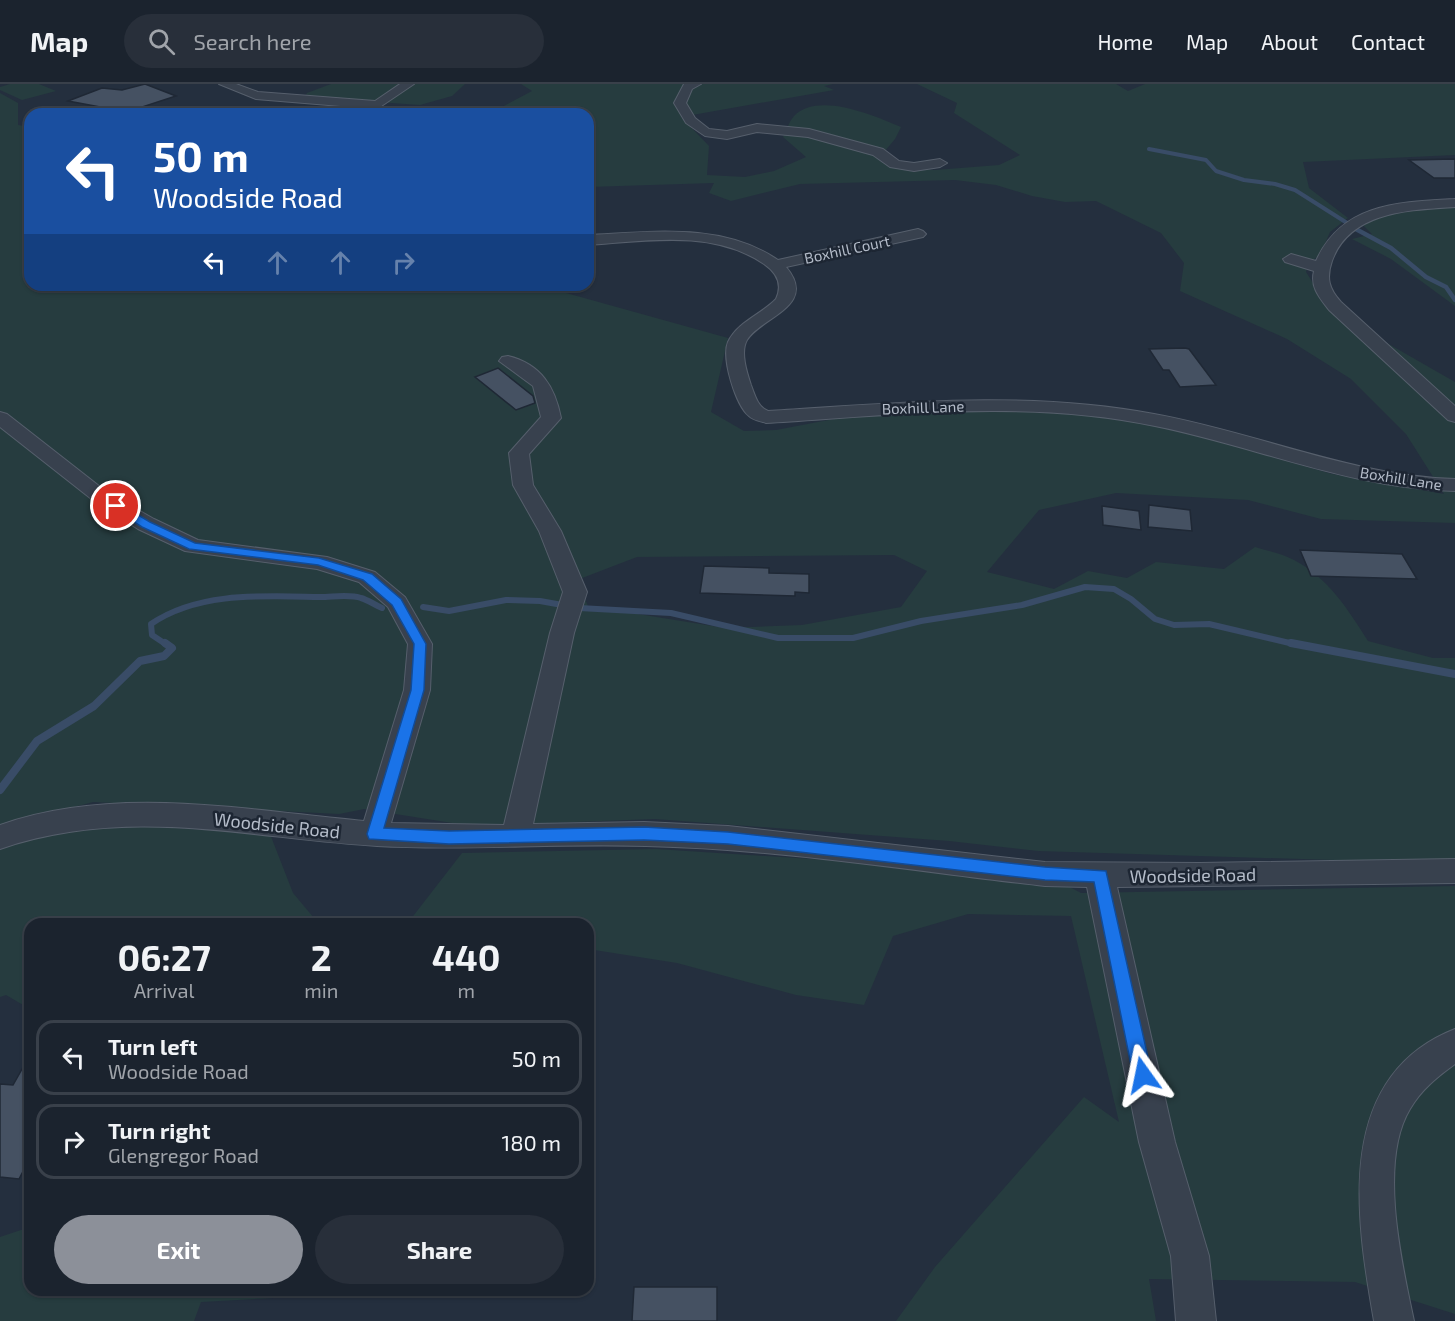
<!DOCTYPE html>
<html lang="en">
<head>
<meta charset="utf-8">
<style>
  body { margin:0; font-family:"Exo 2",sans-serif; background:#282f3a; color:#f1f3f6; height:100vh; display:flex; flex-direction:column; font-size:22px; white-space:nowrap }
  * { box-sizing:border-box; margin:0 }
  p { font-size:20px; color:#a0a4aa }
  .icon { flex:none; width:33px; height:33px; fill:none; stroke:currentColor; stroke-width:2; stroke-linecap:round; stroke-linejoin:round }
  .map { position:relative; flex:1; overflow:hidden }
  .panel { position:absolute; left:24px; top:834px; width:570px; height:378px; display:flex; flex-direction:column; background:#1b232e; border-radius:18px; box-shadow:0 2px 4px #0004,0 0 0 2px #39404a }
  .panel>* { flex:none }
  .top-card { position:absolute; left:24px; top:24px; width:570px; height:183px; border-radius:18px; box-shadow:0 2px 4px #0004,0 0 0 2px #39404a; background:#1a4fa0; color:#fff; overflow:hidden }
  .pin { position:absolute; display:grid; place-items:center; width:51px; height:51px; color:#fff; margin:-26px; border:3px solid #fff; border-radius:50%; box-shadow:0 2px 6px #0007 }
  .me { position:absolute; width:66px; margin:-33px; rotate:348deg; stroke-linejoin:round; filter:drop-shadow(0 0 4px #0008) }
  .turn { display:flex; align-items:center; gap:21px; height:126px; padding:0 30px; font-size:27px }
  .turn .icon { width:78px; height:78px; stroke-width:2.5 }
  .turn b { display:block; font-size:42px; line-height:51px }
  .lanes { display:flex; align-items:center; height:57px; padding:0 30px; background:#0003; justify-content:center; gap:30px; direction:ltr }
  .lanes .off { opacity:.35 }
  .eta { display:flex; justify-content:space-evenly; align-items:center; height:102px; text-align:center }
  .eta b { font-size:36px; font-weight:700; line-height:42px }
  .cta { display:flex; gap:12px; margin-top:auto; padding:12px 30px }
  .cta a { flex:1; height:69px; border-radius:36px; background:#8c9099; color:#fff; font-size:24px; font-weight:700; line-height:69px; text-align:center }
  .cta a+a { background:#282f3a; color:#f1f3f6 }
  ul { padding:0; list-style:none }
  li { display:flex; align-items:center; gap:18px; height:75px; margin:0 12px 9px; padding:0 18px; border:3px solid #39404a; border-radius:18px }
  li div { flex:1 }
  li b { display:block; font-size:22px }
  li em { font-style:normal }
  header { display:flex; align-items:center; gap:36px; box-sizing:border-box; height:84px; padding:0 30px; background:#1b232e; border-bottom:2px solid #39404a }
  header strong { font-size:28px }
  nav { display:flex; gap:33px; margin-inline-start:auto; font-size:21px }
  .search { width:420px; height:54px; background:#282f3a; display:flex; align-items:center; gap:15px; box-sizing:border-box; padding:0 21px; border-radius:33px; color:#a0a4aa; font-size:22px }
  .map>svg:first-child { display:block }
</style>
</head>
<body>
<header>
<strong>Map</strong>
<div class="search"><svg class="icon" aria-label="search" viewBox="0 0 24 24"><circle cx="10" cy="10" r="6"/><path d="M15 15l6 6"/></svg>Search here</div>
<nav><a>Home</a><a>Map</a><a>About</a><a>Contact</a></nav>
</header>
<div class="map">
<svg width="1455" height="1237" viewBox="0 0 1455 1237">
  <rect width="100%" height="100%" fill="#242f3e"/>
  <!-- green -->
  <g fill="#263c3f" fill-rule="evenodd">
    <path d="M 10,0 L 39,0 L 56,7 L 22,16 L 0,6 L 0,3 Z"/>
    <path d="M 331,0 L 465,0 L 452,12 L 420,21 L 305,13 L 307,9 Z"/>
    <path d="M 521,0 L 833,0 L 824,2 L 834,6 L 681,33 L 709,62 L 707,91 L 745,93 L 774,87 L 806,73 L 783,53 C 786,46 789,38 794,32 C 818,7 875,32 901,43 L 895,55 L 879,74 L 902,84 L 935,86 L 999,81 L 1020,71 L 954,29 L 957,19 L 917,0 L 1116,0 L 1128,7 L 1145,0 L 1455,0 L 1455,71 L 1303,78 L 1309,104 L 1348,134 L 1330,148 L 1320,171 L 1313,176 L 1293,171 L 1307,184 L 1306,188 L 1331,227 L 1455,298 L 1455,439 L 1321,435 L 1248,416 L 1116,409 L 1039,426 L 987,488 L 1054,505 L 1088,487 L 1127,494 L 1156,478 L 1224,485 L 1255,463 C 1268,467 1283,470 1294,476 C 1328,494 1348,525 1368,557 L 1433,574 L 1455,574 L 1455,776 L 1398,778 L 1038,767 L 949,757 L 655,735 L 471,742 L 364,725 L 339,730 L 93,718 L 0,743 L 0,9 L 18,19 L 18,41 L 30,43 L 30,201 L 408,201 L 472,206 L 517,201 L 561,201 L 559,207 L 728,254 L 711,328 L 744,347 L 776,346 L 860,330 L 1018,326 L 1112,333 L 1171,344 L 1332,390 L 1444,410 L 1406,350 L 1351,295 L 1287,255 L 1180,207 L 1184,179 L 1161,149 L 1096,117 L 1065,118 L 1032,112 L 996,101 L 955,96 L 800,100 L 731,117 L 709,109 L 714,99 L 588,103 L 588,30 L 494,30 L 500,24 L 532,7 ZM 894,471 L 927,487 L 901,523 L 802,541 L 725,544 L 588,522 L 577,496 L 637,473 Z"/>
    <path d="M 1455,121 L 1455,222 L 1391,175 L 1352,155 L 1372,150 L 1363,141 C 1392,124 1422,123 1455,121 Z"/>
    <path d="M 128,741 L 270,750 L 293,809 L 319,840 L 30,840 L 30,925 L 6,911 L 0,913 L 0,764 L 22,754 Z"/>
    <path d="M 656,765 L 1045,790 L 1081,809 L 1455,802 L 1455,1230 L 1355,1198 L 1149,1195 L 1156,1237 L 896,1237 L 935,1183 L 1084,1013 L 1119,1038 L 1071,832 L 968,830 L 893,852 L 864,921 L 796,911 L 677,879 L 588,865 L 588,840 L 407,840 L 462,769 Z"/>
    <path d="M 30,1143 L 30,1206 L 422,1206 L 201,1218 L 194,1237 L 0,1237 L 0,1153 Z"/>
  </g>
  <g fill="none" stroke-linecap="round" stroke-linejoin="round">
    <!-- stream-far3 -->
    <path stroke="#394c67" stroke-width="4" d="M 1149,65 L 1206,76 L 1216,87 L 1244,96 L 1275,100 L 1295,106 L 1355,144"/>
    <!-- stream-far2 -->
    <path stroke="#394c67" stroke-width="4.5" d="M 1352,143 L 1391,164 L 1426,193 L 1446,203 L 1455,216"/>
    <!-- stream-far1 -->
    <g stroke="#394c67" stroke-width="6">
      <path d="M 423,523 L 449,527 L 506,516 L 540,517 L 579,524 L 671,529 L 778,554 L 853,554 L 921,537 L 1022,521 L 1085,503 L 1114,505 L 1131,515 L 1155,535 L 1174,541 L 1209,540 L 1298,561"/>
      <path d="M 167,561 L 152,551 L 151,540 C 199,507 265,512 320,513 C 333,513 350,510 361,514 C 368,516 375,521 382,524"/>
    </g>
    <!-- stream -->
    <g stroke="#394c67" stroke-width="8">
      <path d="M 1291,559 L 1455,590"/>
      <path d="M 0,706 L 37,657 L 94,622 L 140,577 L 164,572 L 172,564 L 165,559"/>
    </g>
  </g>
  <!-- building -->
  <g fill="#455162" stroke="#1f2835" stroke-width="1.5">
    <path d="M 145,0 L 176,12 L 127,28 L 68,17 L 102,4 L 122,6 Z"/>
    <path d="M 1455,75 L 1455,94 L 1434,94 L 1409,76 Z"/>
    <path d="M 1185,264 L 1189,265 L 1216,301 L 1180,303 L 1169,286 L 1163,286 L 1149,265 Z"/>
    <path d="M 498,284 L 533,312 L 535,319 L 516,326 L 475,293 Z"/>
    <path d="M 1149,421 L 1190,426 L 1192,447 L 1148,443 Z"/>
    <path d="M 1102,422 L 1139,427 L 1141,446 L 1103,441 Z"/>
    <path d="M 1300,466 L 1402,470 L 1417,495 L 1311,492 Z"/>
    <path d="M 704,482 L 769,484 L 769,489 L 809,490 L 809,509 L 795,508 L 795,512 L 700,509 Z"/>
    <path d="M 30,971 L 30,1074 L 19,1095 L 0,1093 L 0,1000 L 13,1001 Z"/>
    <path d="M 634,1203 L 717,1203 L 717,1237 L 632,1237 Z"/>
  </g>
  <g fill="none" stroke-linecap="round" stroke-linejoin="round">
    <!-- minor casing -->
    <g stroke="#565f6c" stroke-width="2">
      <g id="minor">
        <path d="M 219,0 L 236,0 L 258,8 L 375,17 L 400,0 L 414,0 L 377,25 L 256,15 Z"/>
        <path d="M 684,0 L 701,0 L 692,5 L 686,19 L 695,34 L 709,45 L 727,47 L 757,40 L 809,45 L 883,65 L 899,77 L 914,79 L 940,75 L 947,79 L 940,83 L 914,87 L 890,83 L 873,71 L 808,53 L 757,48 L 727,55 L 705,52 L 686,39 L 674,19 Z"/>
        <path d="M 1455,115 L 1455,123 C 1410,126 1350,127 1332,177 C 1326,194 1329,205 1341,218 L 1455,322 L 1455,338 L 1448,336 L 1329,226 C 1319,213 1310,203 1314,187 L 1285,178 L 1283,175 L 1291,170 L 1316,177 C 1342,119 1399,118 1455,115 Z"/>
        <path d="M 918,145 L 923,147 L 926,150 L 923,153 L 786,183 C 819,222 761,233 747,256 C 740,268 747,289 751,301 C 755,312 758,323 768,327 C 897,319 1026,306 1154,330 C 1255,348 1352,392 1455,395 L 1455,407 C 1352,405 1255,362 1155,342 C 1027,315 895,331 766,339 C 760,337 753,336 749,332 C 736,322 721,274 728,258 C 737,238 762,230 776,215 C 783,200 777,189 764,180 C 713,145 646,157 588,161 L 588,151 C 652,148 722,138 778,176 Z"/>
        <path d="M 508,272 C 541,280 555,303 561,334 L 529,370 L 533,401 L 561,447 L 587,508 L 574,549 L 533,740 L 644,738 L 728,742 L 1045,778 L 1200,779 L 1455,775 L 1455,799 L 1117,803 L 1175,1058 L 1209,1172 L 1216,1237 L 1176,1237 L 1171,1172 L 1139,1058 L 1087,803 L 1045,802 C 913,787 779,765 646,762 C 556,759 466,767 377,762 C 247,754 128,721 0,765 L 0,741 C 115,700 245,726 364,737 L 404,606 L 408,560 L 388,523 L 359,498 L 317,485 L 185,467 L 138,445 L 94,417 L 0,343 L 0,328 L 7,330 L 108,409 L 154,435 L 198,456 L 327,473 L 375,488 L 405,513 L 432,560 L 430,606 L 391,739 L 504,741 L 550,549 L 563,508 L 539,447 L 513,401 L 509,369 L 541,333 L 533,302 L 499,277 L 502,273 Z"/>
        <path d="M 1455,945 L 1455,980 C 1437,993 1421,1006 1410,1025 C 1378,1078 1402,1180 1414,1237 L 1374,1237 C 1356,1135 1333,993 1455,945 Z"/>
      </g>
    </g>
    <!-- minor -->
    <use href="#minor" fill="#38414e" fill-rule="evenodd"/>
  </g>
  <!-- route -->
  <path fill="#1a73e8" stroke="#114b97" stroke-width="1.5" d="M 116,418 L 150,438 L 195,459 L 319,474 L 372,490 L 401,515 L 426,560 L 424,606 L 384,744 L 449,747 L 644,743 L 728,748 L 1045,783 L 1106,787 L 1152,991 L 1149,998 L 1143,1000 L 1136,998 L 1133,991 L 1094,798 L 1045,796 L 728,760 L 644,756 L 449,760 L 369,755 L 367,750 L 411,606 L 414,560 L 392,521 L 363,496 L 318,481 L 189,465 L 142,443 L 112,424 L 110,422 Z"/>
  <g text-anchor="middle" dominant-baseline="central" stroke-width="5" stroke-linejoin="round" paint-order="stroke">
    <!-- far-street labels -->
    <g font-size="15" fill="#b4bcc9" stroke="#1d2633">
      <text transform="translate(847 165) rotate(-12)">Boxhill Court</text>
      <text transform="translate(923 323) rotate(-2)">Boxhill Lane</text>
      <text transform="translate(1401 394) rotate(9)">Boxhill Lane</text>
    </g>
    <!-- street labels -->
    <g font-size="18" fill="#b4bcc9" stroke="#1d2633">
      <text transform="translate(277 741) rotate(6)">Woodside Road</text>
      <text transform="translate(1193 791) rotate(-1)">Woodside Road</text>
    </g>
  </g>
</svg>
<div class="pin" style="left:116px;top:422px;background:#d93025"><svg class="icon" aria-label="arrive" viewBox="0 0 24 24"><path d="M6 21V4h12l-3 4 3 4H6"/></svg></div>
<svg class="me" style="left:1143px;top:991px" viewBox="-20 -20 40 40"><path d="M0-17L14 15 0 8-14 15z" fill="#1a73e8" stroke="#fff" stroke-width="4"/></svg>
<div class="top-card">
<div class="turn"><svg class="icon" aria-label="left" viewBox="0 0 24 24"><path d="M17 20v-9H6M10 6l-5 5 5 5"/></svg><div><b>50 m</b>Woodside Road</div></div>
<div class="lanes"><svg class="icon" aria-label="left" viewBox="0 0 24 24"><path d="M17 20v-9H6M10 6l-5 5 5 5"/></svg><svg class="icon off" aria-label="ahead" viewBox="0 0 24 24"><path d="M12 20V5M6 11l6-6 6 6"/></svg><svg class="icon off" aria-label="ahead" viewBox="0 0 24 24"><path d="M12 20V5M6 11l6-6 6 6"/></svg><svg class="icon off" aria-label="right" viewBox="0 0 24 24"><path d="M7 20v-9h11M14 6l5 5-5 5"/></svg></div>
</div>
<section class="panel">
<div class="eta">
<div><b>06:27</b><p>Arrival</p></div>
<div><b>2</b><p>min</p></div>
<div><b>440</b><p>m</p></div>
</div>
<ul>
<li><svg class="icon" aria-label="left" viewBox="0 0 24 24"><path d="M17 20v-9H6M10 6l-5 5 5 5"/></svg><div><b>Turn left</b><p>Woodside Road</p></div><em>50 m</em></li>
<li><svg class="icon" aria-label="right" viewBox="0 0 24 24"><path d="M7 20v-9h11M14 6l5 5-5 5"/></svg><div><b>Turn right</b><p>Glengregor Road</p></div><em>180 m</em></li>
</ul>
<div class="cta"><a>Exit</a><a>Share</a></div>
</section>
</div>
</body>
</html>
